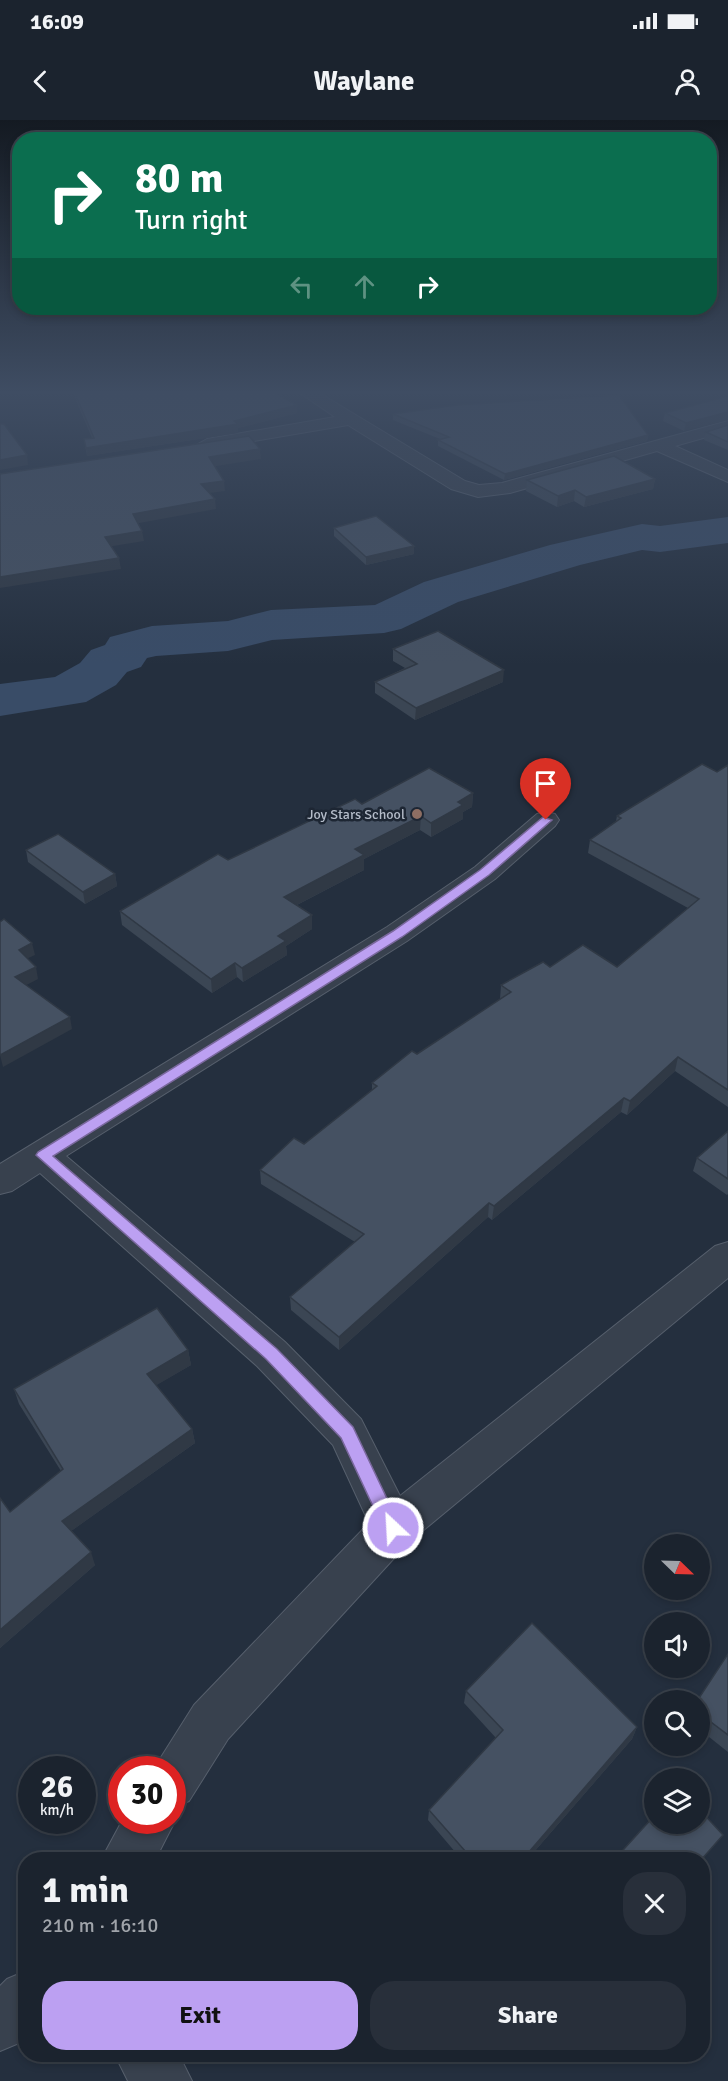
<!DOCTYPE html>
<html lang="en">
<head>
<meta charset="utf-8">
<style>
  body { margin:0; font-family:Signika,sans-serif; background:#282f3a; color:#f1f3f6; height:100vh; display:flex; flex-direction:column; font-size:22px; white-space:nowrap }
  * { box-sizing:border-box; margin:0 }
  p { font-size:20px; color:#a0a4aa }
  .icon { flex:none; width:33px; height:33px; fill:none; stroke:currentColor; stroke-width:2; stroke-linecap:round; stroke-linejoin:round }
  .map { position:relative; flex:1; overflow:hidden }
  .panel { position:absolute; left:18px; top:1732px; width:692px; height:210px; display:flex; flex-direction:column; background:#1b232e; border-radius:24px; box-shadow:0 3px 9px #0003,0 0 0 2px #39404a }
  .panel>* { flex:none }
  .banner { position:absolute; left:12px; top:12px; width:705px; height:183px; border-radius:24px; box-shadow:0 3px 9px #0003,0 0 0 2px #39404a; background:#0b6e4f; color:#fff; overflow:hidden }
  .needle { width:39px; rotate:113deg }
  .controls { position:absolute; left:644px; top:1414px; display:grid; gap:12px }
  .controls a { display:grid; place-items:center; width:66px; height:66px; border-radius:50%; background:#1b232e; box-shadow:0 3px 9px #0003,0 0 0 2px #39404a; font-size:30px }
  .speed { position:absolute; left:18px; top:1636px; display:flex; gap:12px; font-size:30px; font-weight:700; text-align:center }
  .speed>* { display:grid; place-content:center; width:78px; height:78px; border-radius:50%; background:#1b232e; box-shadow:0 3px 9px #0003,0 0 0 2px #39404a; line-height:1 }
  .speed small { font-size:15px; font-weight:400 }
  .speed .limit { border:9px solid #d22; background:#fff; color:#111 }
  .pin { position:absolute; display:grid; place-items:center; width:51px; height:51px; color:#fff; margin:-62px -26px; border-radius:50% 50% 50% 0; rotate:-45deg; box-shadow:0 0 6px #0007 }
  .pin .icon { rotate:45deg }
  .me { position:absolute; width:66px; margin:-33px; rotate:335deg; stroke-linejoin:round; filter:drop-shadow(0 0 4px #0008) }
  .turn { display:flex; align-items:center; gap:21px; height:126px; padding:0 24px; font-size:27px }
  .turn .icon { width:78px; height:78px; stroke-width:2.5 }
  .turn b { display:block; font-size:42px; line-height:51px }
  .lanes { display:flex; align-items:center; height:57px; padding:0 24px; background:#0003; justify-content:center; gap:30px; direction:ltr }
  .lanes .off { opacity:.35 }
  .round { display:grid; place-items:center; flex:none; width:63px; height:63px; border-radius:24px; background:#282f3a }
  .overview { display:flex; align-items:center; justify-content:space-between; height:102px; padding:0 24px }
  h1 { font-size:36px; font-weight:800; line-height:45px }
  .action { display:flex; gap:12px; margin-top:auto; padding:12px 24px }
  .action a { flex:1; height:69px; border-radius:24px; background:#bca0f2; color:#111; font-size:24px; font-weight:800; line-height:69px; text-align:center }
  .action a+a { background:#282f3a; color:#f1f3f6 }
  .status { display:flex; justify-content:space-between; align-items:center; height:42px; padding:0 30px; background:#1b232e; direction:ltr }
  .status svg { height:16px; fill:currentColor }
  header { display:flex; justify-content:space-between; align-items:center; height:78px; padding:0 24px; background:#1b232e; font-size:27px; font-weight:800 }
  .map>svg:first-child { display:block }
</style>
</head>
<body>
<div class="status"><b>16:09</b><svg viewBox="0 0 49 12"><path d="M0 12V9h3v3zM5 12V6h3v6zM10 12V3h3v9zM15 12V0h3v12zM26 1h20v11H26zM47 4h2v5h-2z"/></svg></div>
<header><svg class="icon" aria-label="back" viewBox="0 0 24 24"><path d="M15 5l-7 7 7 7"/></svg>Waylane<svg class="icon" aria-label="person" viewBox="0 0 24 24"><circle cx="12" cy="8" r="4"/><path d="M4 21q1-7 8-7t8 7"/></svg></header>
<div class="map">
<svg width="728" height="1961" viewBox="0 0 728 1961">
  <rect width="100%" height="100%" fill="#242f3e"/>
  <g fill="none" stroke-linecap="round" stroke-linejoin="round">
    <!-- river -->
    <path fill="#394c67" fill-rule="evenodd" d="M 728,397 L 728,423 L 660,432 L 642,430 L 580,445 L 458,482 L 401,509 L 384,513 L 272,520 L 228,531 L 156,536 L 147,538 L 141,547 L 127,552 L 116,565 L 86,582 L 0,596 L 0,564 L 55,557 L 80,543 L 91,530 L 105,525 L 110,517 L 152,506 L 228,501 L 271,490 L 375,485 L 424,462 L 550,425 L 642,404 L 660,406 Z"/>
    <!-- minor casing -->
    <g stroke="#565f6c" stroke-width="2">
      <g id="minor">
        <path d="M 297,271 L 316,271 L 465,361 L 479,365 L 502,363 L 728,301 L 728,311 L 675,326 L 728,350 L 728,362 L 657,331 L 510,373 L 478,377 L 451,369 L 348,305 L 207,329 L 198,324 L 207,319 L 335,297 Z"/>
        <path d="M 546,692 L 555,694 L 559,700 L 555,706 L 495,759 L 407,821 L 66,1036 L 285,1222 L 361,1299 L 400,1376 L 715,1126 L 728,1122 L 728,1158 L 408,1423 L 228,1619 L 189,1681 L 172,1688 L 172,1650 L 153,1650 L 194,1585 L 369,1403 L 333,1325 L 257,1246 L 40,1053 L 12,1071 L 0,1074 L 0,1044 L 387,807 L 475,747 L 537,694 Z"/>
        <path d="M 172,1695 L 175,1701 L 155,1740 L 101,1740 L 122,1701 L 172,1701 Z"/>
        <path d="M 26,1851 L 26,1917 L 19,1923 L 0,1931 L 0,1866 L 7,1859 Z"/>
        <path d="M 115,1935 L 179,1935 L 192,1961 L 128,1961 Z"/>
      </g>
    </g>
    <!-- minor -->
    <use href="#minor" fill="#38414e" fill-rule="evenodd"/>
  </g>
  <!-- wall -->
  <g fill="#3b4654">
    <path d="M 72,271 L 271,271 L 297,293 L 238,308 L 238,313 L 87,336 L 84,319 L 92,318 Z"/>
    <path d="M 728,276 L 684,311 L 663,301 L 665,293 Z"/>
    <path d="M 393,294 L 648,315 L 647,321 L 504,360 L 438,326 L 438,320 L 440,319 L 393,300 Z"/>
    <path d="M 728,305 L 728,330 L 704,320 L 706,312 Z"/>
    <path d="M 655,359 L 653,369 L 584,387 L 574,381 L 557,387 L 526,371 L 527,360 Z"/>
    <path d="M 334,408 L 414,434 L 366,445 L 334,416 Z"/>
    <path d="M 393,529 L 503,562 L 415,600 L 375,573 L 375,562 L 405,548 L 393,541 Z"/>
    <path d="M 728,645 L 728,987 L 675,951 L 627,995 L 621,992 L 492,1100 L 488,1097 L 339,1230 L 291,1190 L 290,1177 L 355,1122 L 261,1064 L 260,1050 L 304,1024 L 372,970 L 372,963 L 417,934 L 501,879 L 500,879 L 501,865 L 550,847 L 617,847 L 688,788 L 588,733 L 590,720 L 616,701 L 617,696 L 717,652 Z"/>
    <path d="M 473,673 L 472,687 L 463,692 L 463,699 L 431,717 L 420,710 L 364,739 L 364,750 L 297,785 L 312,809 L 286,826 L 287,835 L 243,862 L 237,857 L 212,873 L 122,805 L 120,791 L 228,740 L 362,684 Z"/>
    <path d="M 26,730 L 115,754 L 117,766 L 85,784 L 28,742 Z"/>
    <path d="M 728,1011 L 728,1074 L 727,1075 L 693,1051 L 697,1038 Z"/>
    <path d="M 188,1230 L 191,1245 L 156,1265 L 192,1309 L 195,1323 L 71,1411 L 95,1445 L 0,1528 L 0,1378 L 10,1392 L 61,1351 L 19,1284 L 14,1269 Z"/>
    <path d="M 728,1534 L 728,1632 L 699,1609 L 699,1581 Z"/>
    <path d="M 466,1571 L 637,1607 L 632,1619 L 527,1740 L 462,1740 L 428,1700 L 429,1690 L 496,1618 L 464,1583 Z"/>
  </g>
  <!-- shaded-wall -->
  <g fill="#303945">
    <path d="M 297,285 L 297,293 L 238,308 L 238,313 L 87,336 L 86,328 L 234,301 Z"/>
    <path d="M 728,292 L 728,300 L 684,311 L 686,303 Z"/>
    <path d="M 648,315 L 647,321 L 504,360 L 505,354 Z"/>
    <path d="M 260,329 L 261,339 L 210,347 L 209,337 Z"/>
    <path d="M 27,335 L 28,345 L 0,350 L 0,340 Z"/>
    <path d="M 655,359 L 653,369 L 584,387 L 586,377 Z"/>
    <path d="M 224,361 L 225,371 L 202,374 L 201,364 Z"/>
    <path d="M 575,370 L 574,381 L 557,387 L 558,376 Z"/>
    <path d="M 215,379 L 216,389 L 134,404 L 133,394 Z"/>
    <path d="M 142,411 L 144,421 L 107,427 L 105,417 Z"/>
    <path d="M 414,426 L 414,434 L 366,445 L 366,437 Z"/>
    <path d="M 119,438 L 121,449 L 0,468 L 0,457 Z"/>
    <path d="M 504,550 L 503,562 L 415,600 L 416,588 Z"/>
    <path d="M 473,673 L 472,687 L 463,692 L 463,699 L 431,717 L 431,703 L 458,682 Z"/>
    <path d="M 421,696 L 420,710 L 364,739 L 364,750 L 285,791 L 284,777 L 355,729 Z"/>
    <path d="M 115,754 L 117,766 L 85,784 L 83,772 Z"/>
    <path d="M 312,795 L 312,809 L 286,826 L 287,835 L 243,862 L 242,848 L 278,816 Z"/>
    <path d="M 32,823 L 35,835 L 22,841 L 19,830 Z"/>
    <path d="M 235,843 L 237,857 L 212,873 L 211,859 Z"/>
    <path d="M 36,847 L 38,859 L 19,869 L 15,857 Z"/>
    <path d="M 70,897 L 72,909 L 3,947 L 0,935 Z"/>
    <path d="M 678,937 L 675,951 L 627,995 L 630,981 Z"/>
    <path d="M 624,978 L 621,992 L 492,1100 L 494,1086 Z"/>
    <path d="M 489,1083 L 488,1097 L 339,1230 L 339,1217 Z"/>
    <path d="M 188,1230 L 191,1245 L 150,1269 L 147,1254 Z"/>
    <path d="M 192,1309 L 195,1323 L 67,1414 L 62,1401 Z"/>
    <path d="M 91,1432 L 95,1445 L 0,1528 L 0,1510 Z"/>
    <path d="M 637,1607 L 632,1619 L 527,1740 L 522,1740 Z"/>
  </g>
  <!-- building -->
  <g fill="#455162" stroke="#303945" stroke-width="1.5">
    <path d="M 74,271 L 271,271 L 297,285 L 234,301 L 238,304 L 86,328 L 84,319 L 94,318 Z"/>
    <path d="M 619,275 L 648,315 L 505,354 L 438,320 L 449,317 L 393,294 L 457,285 Z"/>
    <path d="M 728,276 L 728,292 L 686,303 L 665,293 Z"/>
    <path d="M 0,304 L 4,304 L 27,335 L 0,340 Z"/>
    <path d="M 728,305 L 728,322 L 706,312 Z"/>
    <path d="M 249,316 L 260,329 L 209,337 L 224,361 L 201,364 L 215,379 L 133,394 L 142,411 L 105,417 L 119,438 L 0,457 L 0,354 Z"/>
    <path d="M 614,336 L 655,359 L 586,377 L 575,370 L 558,376 L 527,360 Z"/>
    <path d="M 376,396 L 414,426 L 366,437 L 334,408 Z"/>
    <path d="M 438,511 L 504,550 L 416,588 L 375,562 L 417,544 L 393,529 Z"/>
    <path d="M 702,644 L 717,652 L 728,645 L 728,970 L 678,937 L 630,981 L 624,978 L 494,1086 L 489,1083 L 339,1217 L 290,1177 L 364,1114 L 260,1050 L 294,1018 L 304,1024 L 377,966 L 372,963 L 412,931 L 417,934 L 511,872 L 501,865 L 543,842 L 550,847 L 583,825 L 617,847 L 699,779 L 590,720 L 621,698 L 617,696 Z"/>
    <path d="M 429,648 L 473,673 L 458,682 L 463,685 L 431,703 L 421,696 L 355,729 L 364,735 L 284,777 L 312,795 L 278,816 L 286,821 L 242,848 L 235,843 L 211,859 L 120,791 L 218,734 L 228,740 L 355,679 L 362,684 Z"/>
    <path d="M 58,714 L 115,754 L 83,772 L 26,730 Z"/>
    <path d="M 4,799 L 32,823 L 19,830 L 36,847 L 15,857 L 70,897 L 0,935 L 0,802 Z"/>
    <path d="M 728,1011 L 728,1059 L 697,1038 Z"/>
    <path d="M 157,1188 L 188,1230 L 147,1254 L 192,1309 L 62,1401 L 91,1432 L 0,1510 L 0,1378 L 10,1392 L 63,1349 L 14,1269 Z"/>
    <path d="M 532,1503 L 637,1607 L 522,1740 L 473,1740 L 429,1690 L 503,1610 L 466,1571 Z"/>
    <path d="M 728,1534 L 728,1615 L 699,1593 L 699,1581 L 697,1581 Z"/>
    <path d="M 699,1689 L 723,1715 L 701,1740 L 614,1740 L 654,1696 L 654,1704 L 699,1704 Z"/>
  </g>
  <!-- sky -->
  <linearGradient id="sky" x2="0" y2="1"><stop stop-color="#141a22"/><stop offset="0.5" stop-color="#3f4d63"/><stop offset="1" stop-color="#3f4d63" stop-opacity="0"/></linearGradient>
  <rect width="728" height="545" fill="url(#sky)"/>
  <!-- route -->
  <path fill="#bca0f2" stroke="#7a689d" stroke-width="1.5" d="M 543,697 L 552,700 L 489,755 L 402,817 L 53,1036 L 277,1229 L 353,1307 L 401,1408 L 399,1414 L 393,1416 L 386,1414 L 341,1318 L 266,1239 L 36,1035 L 38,1032 L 393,811 L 480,750 Z"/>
  <!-- markers -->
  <circle fill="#8d6e63" stroke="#1d2633" stroke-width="2" cx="417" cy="694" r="6"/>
  <g text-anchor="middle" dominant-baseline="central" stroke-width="5" stroke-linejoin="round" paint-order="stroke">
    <!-- far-poi labels -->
    <g font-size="14" fill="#b4bcc9" stroke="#1d2633" text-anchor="end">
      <text x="405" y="694">Joy Stars School</text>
    </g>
  </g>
</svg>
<div class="controls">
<a><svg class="needle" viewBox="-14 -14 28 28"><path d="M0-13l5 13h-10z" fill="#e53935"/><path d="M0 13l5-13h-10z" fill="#a0a4aa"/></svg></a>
<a><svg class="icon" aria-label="sound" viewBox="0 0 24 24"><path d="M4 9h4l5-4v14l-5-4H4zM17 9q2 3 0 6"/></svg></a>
<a><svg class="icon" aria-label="search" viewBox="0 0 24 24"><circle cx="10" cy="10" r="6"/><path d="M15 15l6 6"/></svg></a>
<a><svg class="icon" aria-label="layers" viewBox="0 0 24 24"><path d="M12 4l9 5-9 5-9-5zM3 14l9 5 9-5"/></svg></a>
</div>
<div class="speed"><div>26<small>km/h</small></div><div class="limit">30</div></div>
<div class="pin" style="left:546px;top:700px;background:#d93025"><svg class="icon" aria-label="arrive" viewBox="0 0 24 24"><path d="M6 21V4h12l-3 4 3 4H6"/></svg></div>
<svg class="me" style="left:393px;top:1408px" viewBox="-20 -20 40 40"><circle r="17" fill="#bca0f2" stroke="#fff" stroke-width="3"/><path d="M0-11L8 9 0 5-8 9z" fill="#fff"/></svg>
<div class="banner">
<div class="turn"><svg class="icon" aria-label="right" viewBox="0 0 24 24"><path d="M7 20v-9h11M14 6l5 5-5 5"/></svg><div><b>80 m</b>Turn right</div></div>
<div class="lanes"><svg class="icon off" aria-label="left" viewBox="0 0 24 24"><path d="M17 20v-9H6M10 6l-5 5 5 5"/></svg><svg class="icon off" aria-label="ahead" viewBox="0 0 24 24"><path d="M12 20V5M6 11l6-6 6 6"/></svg><svg class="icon" aria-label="right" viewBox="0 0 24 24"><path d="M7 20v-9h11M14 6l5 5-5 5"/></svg></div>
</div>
<section class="panel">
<div class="overview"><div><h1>1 min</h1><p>210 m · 16:10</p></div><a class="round"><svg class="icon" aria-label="close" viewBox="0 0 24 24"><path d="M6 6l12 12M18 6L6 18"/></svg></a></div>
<div class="action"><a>Exit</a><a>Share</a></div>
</section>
</div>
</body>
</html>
